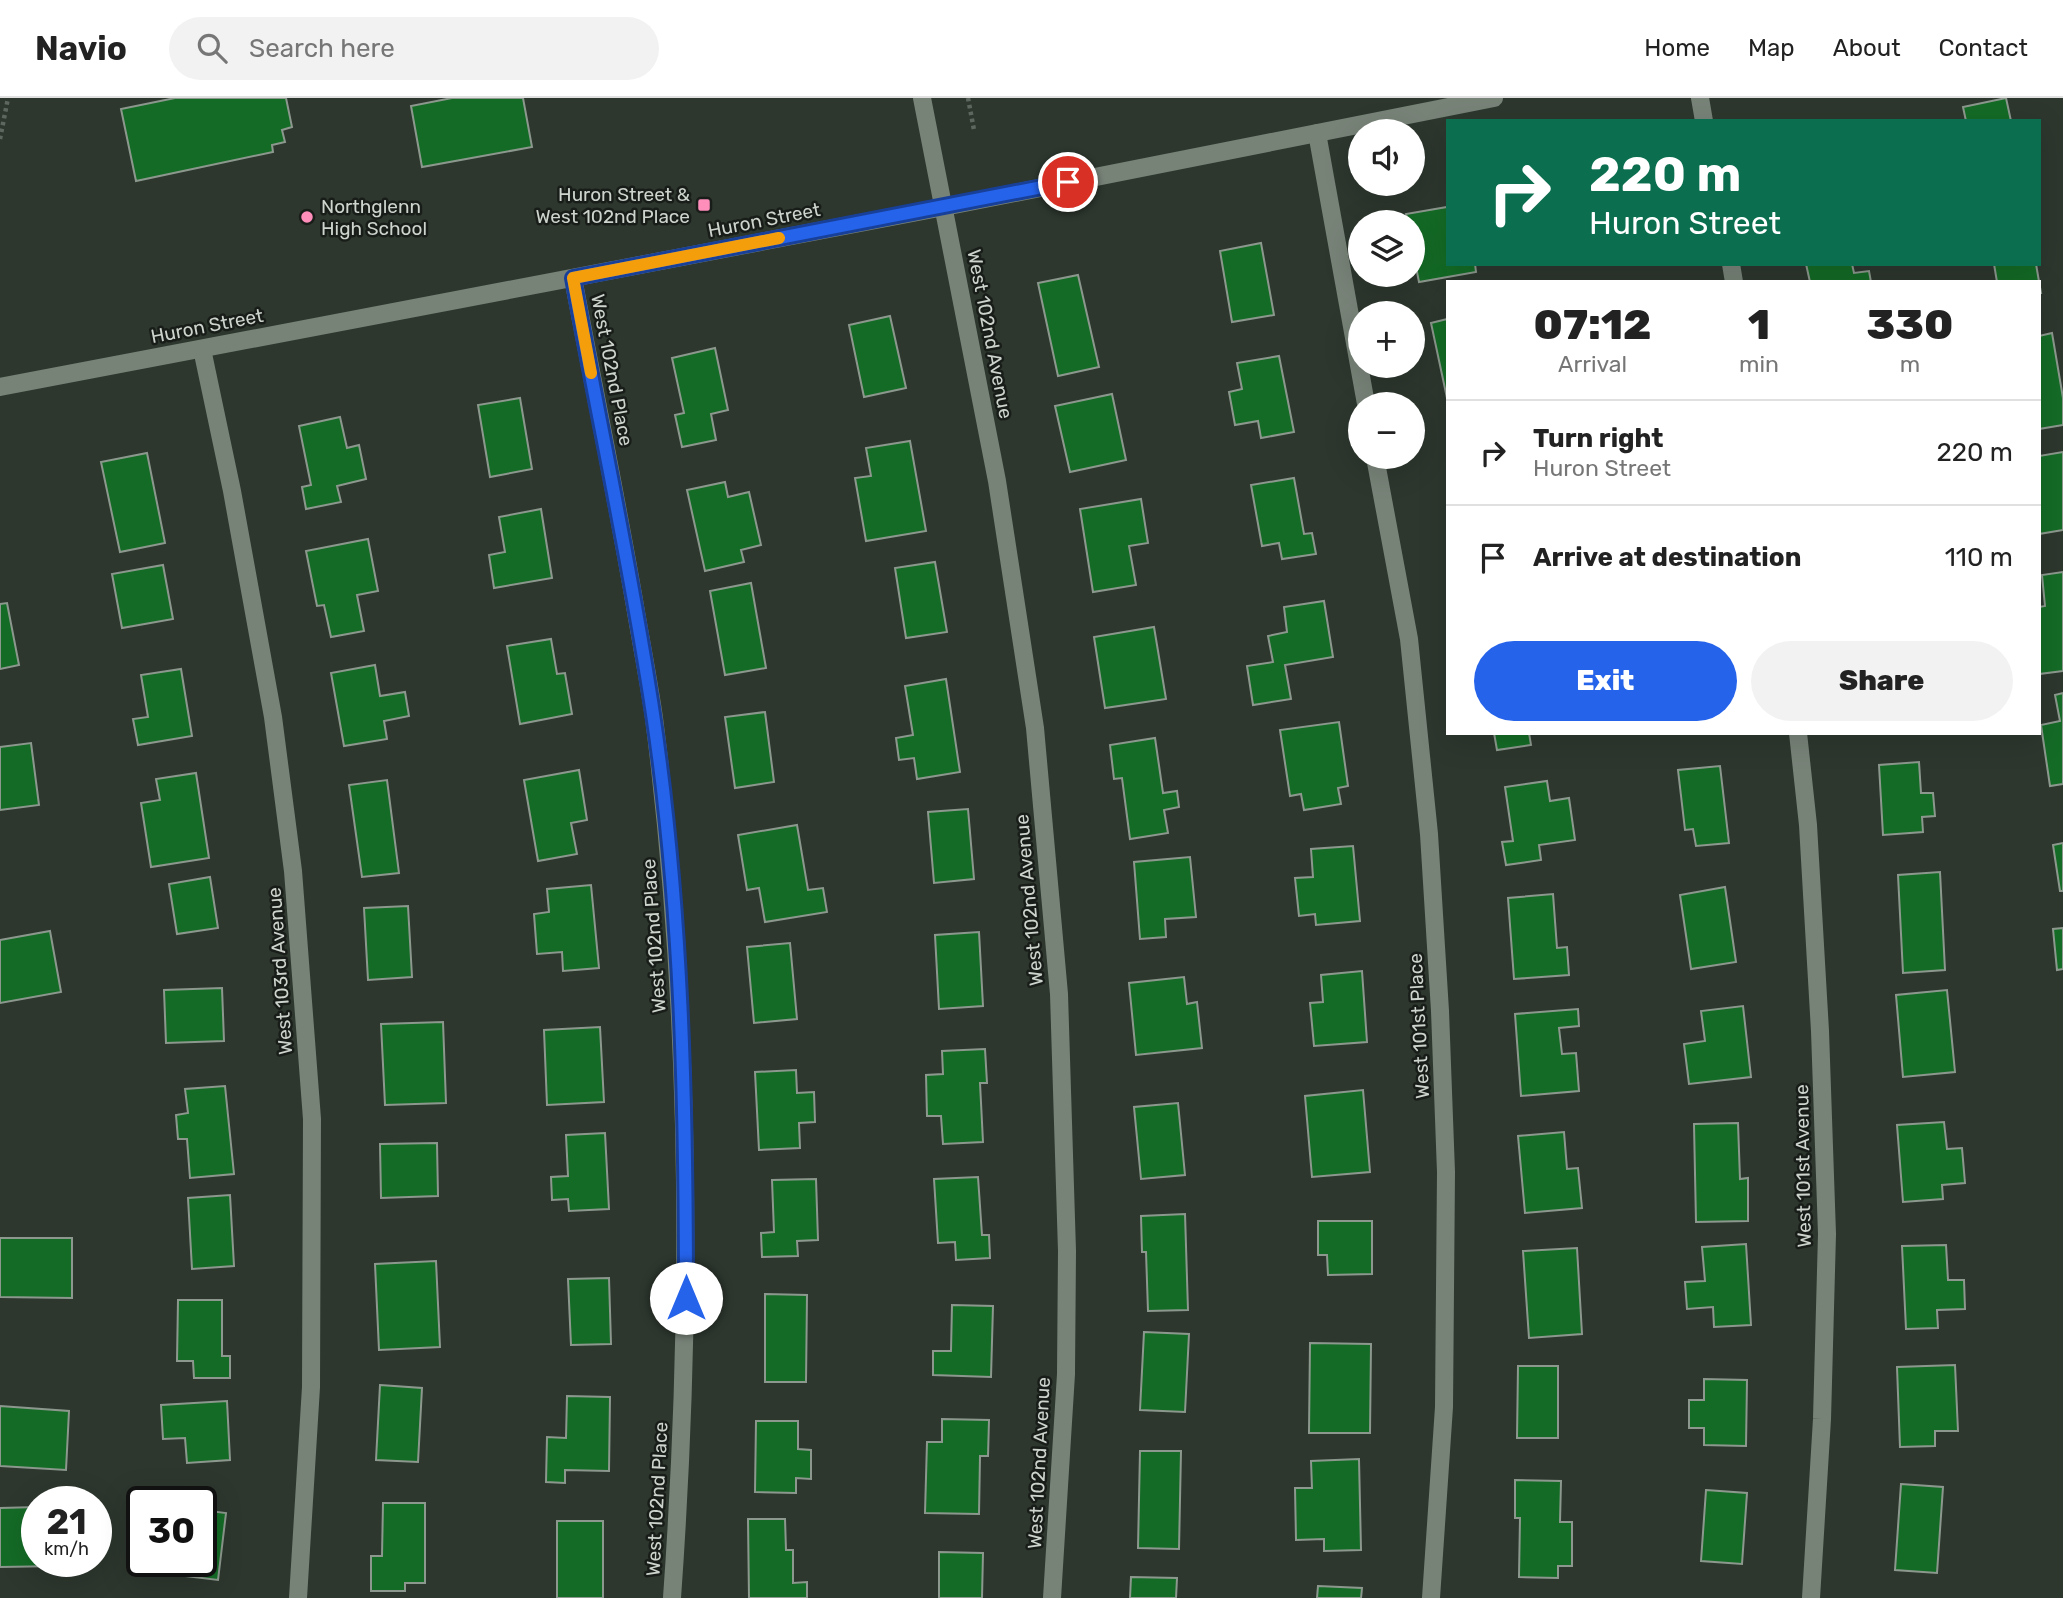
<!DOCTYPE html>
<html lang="en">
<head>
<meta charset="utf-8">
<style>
  body { margin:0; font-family:Rubik,sans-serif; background:#f2f2f2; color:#222; height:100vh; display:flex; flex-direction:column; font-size:26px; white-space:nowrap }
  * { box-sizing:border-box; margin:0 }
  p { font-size:23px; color:#767676 }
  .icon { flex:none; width:38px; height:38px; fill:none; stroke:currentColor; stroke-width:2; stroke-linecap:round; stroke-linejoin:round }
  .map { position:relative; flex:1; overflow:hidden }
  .panel { position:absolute; left:1446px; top:182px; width:595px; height:455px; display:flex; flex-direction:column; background:#fff; border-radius:0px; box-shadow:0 7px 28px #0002 }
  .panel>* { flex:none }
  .guide { position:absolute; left:1446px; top:21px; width:595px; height:147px; border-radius:0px; box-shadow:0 7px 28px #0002; background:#0b6e4f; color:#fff; overflow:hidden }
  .buttons { position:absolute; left:1348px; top:21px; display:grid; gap:14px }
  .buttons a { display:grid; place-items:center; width:77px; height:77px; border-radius:50%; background:#fff; box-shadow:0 7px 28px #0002; font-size:35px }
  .speed { position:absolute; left:21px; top:1388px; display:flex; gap:14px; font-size:35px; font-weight:700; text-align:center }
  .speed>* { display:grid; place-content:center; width:91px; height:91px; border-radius:50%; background:#fff; box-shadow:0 7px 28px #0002; line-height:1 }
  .speed small { font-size:18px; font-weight:400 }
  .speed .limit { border:4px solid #111; border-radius:10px; background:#fff; color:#111 }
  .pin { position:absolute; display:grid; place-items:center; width:60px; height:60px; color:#fff; margin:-30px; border:4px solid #fff; border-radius:50%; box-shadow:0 2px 7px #0007 }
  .me { position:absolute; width:77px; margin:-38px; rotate:0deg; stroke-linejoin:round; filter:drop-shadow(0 0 5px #0008) }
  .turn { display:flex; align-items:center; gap:24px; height:147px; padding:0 28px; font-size:32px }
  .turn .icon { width:91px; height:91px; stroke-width:2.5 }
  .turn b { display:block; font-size:49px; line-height:60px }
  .eta { display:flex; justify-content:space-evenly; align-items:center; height:119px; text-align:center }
  .eta b { font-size:42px; font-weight:800; line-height:49px }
  .action { display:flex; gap:14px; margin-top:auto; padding:14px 28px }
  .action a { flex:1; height:80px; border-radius:42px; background:#2563eb; color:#fff; font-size:28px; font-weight:800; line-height:80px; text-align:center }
  .action a+a { background:#f2f2f2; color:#222 }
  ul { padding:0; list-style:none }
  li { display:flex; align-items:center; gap:21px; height:105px; padding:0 28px; border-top:2px solid #e0e0e0 }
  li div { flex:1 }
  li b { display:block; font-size:26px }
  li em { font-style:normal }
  header { display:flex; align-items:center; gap:42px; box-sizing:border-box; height:98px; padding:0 35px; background:#fff; border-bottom:2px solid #e0e0e0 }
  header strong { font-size:33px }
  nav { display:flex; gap:38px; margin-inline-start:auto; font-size:24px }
  .search { width:490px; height:63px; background:#f2f2f2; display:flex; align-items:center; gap:18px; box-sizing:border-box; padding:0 24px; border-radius:38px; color:#767676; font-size:26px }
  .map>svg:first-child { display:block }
</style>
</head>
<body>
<header>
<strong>Navio</strong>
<div class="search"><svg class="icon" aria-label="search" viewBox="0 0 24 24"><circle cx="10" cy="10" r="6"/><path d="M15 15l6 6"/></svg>Search here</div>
<nav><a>Home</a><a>Map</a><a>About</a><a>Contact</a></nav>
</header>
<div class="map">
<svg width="2063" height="1500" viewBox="0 0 2063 1500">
  <rect width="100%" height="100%" fill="#2d372e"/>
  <!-- building -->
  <g fill="#146b26" stroke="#8c988d" stroke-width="2">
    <path d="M 175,0 L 286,0 L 292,29 L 282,32 L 285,44 L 272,47 L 273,54 L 136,83 L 121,11 Z"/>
    <path d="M 452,0 L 523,0 L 532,49 L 422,69 L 411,8 Z"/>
    <path d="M 2006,0 L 2011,23 L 1966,23 L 1963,9 Z"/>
    <path d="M 1447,109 L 1447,166 L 1475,166 L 1476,174 L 1419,184 L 1412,149 L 1412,124 L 1408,124 L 1406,116 Z"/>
    <path d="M 1261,145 L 1274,217 L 1232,224 L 1220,153 Z"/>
    <path d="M 1806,166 L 1852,166 L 1854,175 L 1869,173 L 1871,184 L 1810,184 Z"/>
    <path d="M 1994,166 L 2036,166 L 2041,195 L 2039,195 L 2039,184 L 1997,184 Z"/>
    <path d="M 1078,177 L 1099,269 L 1058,278 L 1038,185 Z"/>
    <path d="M 890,218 L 906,290 L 864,299 L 849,227 Z"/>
    <path d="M 1447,221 L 1447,300 L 1431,225 Z"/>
    <path d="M 2052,235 L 2063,300 L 2063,327 L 2039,331 L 2039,238 Z"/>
    <path d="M 715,250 L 728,312 L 711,316 L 716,342 L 682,349 L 675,317 L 684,315 L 672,260 Z"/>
    <path d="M 1279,258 L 1294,334 L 1261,340 L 1258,323 L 1235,327 L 1229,294 L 1242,291 L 1237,265 Z"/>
    <path d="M 1112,296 L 1126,362 L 1070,374 L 1055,308 Z"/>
    <path d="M 520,300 L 532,371 L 490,379 L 478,307 Z"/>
    <path d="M 340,319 L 347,350 L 359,347 L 366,381 L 337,388 L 341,404 L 306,411 L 302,389 L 311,387 L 299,328 Z"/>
    <path d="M 910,343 L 926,433 L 866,443 L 855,380 L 871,378 L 866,350 Z"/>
    <path d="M 2063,354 L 2063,432 L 2039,436 L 2039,358 Z"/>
    <path d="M 147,355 L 165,445 L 120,454 L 101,364 Z"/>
    <path d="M 1294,380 L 1304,436 L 1312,435 L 1316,456 L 1282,461 L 1279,445 L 1262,448 L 1251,387 Z"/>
    <path d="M 725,384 L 728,399 L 749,394 L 761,447 L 741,452 L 744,464 L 705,473 L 687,392 Z"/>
    <path d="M 1141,401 L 1148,445 L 1129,448 L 1136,487 L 1093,494 L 1080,411 Z"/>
    <path d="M 541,411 L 552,480 L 494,490 L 489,457 L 505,454 L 499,419 Z"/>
    <path d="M 368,441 L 378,493 L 357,497 L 364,533 L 331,539 L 324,507 L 317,508 L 306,453 Z"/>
    <path d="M 935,464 L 947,534 L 906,540 L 895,470 Z"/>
    <path d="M 163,467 L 173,521 L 122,530 L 112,476 Z"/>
    <path d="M 2063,474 L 2063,573 L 2039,576 L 2039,509 L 2045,508 L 2042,477 Z"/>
    <path d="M 751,485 L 766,570 L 725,577 L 710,493 Z"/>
    <path d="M 1324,503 L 1333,559 L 1285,567 L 1291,601 L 1253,607 L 1247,568 L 1273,564 L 1268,538 L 1287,534 L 1284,509 Z"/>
    <path d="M 7,505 L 19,567 L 0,571 L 0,506 Z"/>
    <path d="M 1154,529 L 1166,601 L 1105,610 L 1094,539 Z"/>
    <path d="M 551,541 L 557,576 L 565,575 L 572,616 L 520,626 L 507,548 Z"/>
    <path d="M 375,567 L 380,598 L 405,594 L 409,618 L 384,623 L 387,641 L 344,648 L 331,575 Z"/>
    <path d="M 181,571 L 192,638 L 138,647 L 133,621 L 148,619 L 141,577 Z"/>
    <path d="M 946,581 L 960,674 L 917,681 L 914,660 L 899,662 L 896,640 L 913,637 L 905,588 Z"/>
    <path d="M 2063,595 L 2063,686 L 2050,688 L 2041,627 L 2060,623 L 2055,597 Z"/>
    <path d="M 765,614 L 774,684 L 735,690 L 725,619 Z"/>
    <path d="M 1339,624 L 1348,688 L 1338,690 L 1341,706 L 1304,712 L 1301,696 L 1290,698 L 1280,632 Z"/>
    <path d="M 1494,635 L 1529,635 L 1531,647 L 1497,652 Z"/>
    <path d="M 1155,640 L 1163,695 L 1177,693 L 1179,709 L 1164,712 L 1168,735 L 1130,741 L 1122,680 L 1114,681 L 1110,647 Z"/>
    <path d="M 31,645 L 39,707 L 0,712 L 0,649 Z"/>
    <path d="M 1919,664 L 1921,695 L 1933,695 L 1935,718 L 1922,719 L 1923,734 L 1883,737 L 1879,667 Z"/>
    <path d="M 1720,668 L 1729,745 L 1696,748 L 1693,731 L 1685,732 L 1678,672 Z"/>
    <path d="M 579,672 L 587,722 L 571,725 L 577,756 L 538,763 L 524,682 Z"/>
    <path d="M 196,675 L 209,760 L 151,769 L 141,705 L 160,702 L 156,681 Z"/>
    <path d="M 387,682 L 399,775 L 362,779 L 349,687 Z"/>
    <path d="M 1547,683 L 1550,703 L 1569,700 L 1575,742 L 1539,747 L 1541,762 L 1506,767 L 1502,744 L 1513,743 L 1505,689 Z"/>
    <path d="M 968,711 L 974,781 L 934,785 L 928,714 Z"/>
    <path d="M 797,727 L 808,792 L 823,790 L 827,814 L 765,824 L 759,790 L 747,792 L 738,737 Z"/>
    <path d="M 2063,745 L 2063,793 L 2060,793 L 2053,747 Z"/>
    <path d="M 1353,748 L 1360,823 L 1316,827 L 1315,816 L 1299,818 L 1295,780 L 1313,779 L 1311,751 Z"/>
    <path d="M 1190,759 L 1196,819 L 1165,821 L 1166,839 L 1140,841 L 1134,764 Z"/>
    <path d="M 1940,774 L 1945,872 L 1903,875 L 1898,777 Z"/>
    <path d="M 210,779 L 218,830 L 177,836 L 169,786 Z"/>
    <path d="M 591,787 L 599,870 L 563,873 L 562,854 L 537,856 L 534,816 L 549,814 L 547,791 Z"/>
    <path d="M 1725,789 L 1736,864 L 1691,871 L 1680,797 Z"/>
    <path d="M 1553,796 L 1557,850 L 1567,849 L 1569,877 L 1514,881 L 1508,800 Z"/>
    <path d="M 408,808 L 412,879 L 368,882 L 364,810 Z"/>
    <path d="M 2063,830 L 2063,871 L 2057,872 L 2053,831 Z"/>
    <path d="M 50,833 L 61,894 L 0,905 L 0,842 Z"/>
    <path d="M 979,834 L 983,908 L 939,911 L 935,837 Z"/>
    <path d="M 790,845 L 797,921 L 754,925 L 747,849 Z"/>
    <path d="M 1362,873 L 1367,944 L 1314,948 L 1310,905 L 1323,904 L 1321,877 Z"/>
    <path d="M 1184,879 L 1187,906 L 1197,904 L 1202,950 L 1136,957 L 1129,885 Z"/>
    <path d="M 222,890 L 224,943 L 166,945 L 164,892 Z"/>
    <path d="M 1947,892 L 1955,974 L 1903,979 L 1896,897 Z"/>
    <path d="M 1743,908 L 1751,979 L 1689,986 L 1684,946 L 1705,943 L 1701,913 Z"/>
    <path d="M 1578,911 L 1579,928 L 1559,930 L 1562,956 L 1576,955 L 1579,993 L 1521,998 L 1515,916 Z"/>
    <path d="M 443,924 L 446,1005 L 385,1007 L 381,926 Z"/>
    <path d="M 600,929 L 604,1004 L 547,1007 L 544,932 Z"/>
    <path d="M 985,951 L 987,985 L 980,985 L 983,1044 L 943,1046 L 941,1018 L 927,1018 L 926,977 L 943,976 L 942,953 Z"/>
    <path d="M 796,972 L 797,995 L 814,994 L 815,1024 L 799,1025 L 800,1050 L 759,1052 L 755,974 Z"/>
    <path d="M 225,988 L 234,1076 L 190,1080 L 187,1041 L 178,1041 L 176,1017 L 188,1015 L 185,991 Z"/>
    <path d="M 1363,992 L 1370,1074 L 1312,1079 L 1305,998 Z"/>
    <path d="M 1178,1005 L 1185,1077 L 1141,1081 L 1134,1009 Z"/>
    <path d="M 1944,1024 L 1947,1051 L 1962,1050 L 1965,1085 L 1942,1087 L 1943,1101 L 1903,1104 L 1897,1027 Z"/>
    <path d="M 1738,1025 L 1740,1081 L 1748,1080 L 1748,1123 L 1696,1124 L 1694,1026 Z"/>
    <path d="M 1564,1034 L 1567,1071 L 1578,1070 L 1582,1110 L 1525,1115 L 1518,1038 Z"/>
    <path d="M 605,1035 L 609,1111 L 569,1113 L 568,1101 L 552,1102 L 551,1079 L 568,1078 L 566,1037 Z"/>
    <path d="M 437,1045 L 438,1098 L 381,1100 L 380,1046 Z"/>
    <path d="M 978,1079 L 982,1137 L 989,1137 L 990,1160 L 956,1162 L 955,1144 L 938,1145 L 934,1081 Z"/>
    <path d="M 816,1081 L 818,1142 L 797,1143 L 798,1158 L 762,1159 L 761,1135 L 774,1134 L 772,1082 Z"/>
    <path d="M 230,1097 L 234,1168 L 192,1171 L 188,1100 Z"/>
    <path d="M 1185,1116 L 1188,1212 L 1148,1213 L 1146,1154 L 1142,1154 L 1141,1118 Z"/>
    <path d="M 1318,1123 L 1372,1123 L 1372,1176 L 1328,1177 L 1327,1157 L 1318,1157 Z"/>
    <path d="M 0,1140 L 72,1140 L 72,1200 L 0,1199 Z"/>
    <path d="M 1746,1146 L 1751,1227 L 1714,1229 L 1713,1209 L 1687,1211 L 1685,1184 L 1705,1183 L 1702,1149 Z"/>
    <path d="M 1946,1147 L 1948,1182 L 1964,1182 L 1965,1211 L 1937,1212 L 1938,1230 L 1906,1231 L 1902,1148 Z"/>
    <path d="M 1577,1150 L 1582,1236 L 1529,1240 L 1523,1153 Z"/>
    <path d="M 436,1163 L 440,1249 L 379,1252 L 375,1166 Z"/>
    <path d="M 609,1180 L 611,1246 L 571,1247 L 568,1181 Z"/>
    <path d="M 765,1196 L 807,1197 L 806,1284 L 765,1284 Z"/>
    <path d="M 178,1202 L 222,1202 L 222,1258 L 230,1258 L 230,1280 L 194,1280 L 193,1263 L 177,1263 Z"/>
    <path d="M 952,1207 L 993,1208 L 991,1279 L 933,1277 L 933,1253 L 951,1253 Z"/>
    <path d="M 1144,1234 L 1189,1236 L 1185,1314 L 1140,1312 Z"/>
    <path d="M 1310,1245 L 1371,1246 L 1370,1335 L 1309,1335 Z"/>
    <path d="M 1955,1267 L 1958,1333 L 1935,1333 L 1935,1348 L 1900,1349 L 1897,1269 Z"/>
    <path d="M 1518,1268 L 1558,1268 L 1558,1340 L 1517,1340 Z"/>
    <path d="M 1704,1281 L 1747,1282 L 1746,1348 L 1704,1347 L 1704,1330 L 1689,1330 L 1689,1302 L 1704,1302 Z"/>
    <path d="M 380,1287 L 422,1290 L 418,1364 L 376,1362 Z"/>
    <path d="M 567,1298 L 610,1299 L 609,1373 L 565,1372 L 565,1385 L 546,1384 L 547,1339 L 566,1340 Z"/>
    <path d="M 227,1303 L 230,1362 L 187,1365 L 185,1340 L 163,1341 L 161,1307 Z"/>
    <path d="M 0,1308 L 69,1313 L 66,1372 L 0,1368 Z"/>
    <path d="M 942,1321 L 989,1322 L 988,1358 L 980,1358 L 979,1416 L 925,1415 L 927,1344 L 942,1344 Z"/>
    <path d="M 756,1323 L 798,1323 L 798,1351 L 811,1352 L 811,1381 L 796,1380 L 796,1395 L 755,1394 Z"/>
    <path d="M 1140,1353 L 1181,1353 L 1179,1451 L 1138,1450 Z"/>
    <path d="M 1359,1361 L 1361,1452 L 1324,1453 L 1324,1441 L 1296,1442 L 1295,1390 L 1312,1390 L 1311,1363 Z"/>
    <path d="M 1515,1382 L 1561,1383 L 1560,1424 L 1572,1424 L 1572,1468 L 1558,1468 L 1558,1480 L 1519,1479 L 1520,1420 L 1515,1420 Z"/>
    <path d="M 1901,1386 L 1943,1389 L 1937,1475 L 1895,1472 Z"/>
    <path d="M 1706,1392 L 1747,1395 L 1742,1466 L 1701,1463 Z"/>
    <path d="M 383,1405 L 425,1405 L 425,1485 L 405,1485 L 405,1493 L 371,1493 L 371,1458 L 382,1458 Z"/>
    <path d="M 37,1409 L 37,1463 L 59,1463 L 59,1468 L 0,1469 L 0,1410 Z"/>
    <path d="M 201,1412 L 226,1415 L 218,1482 L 161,1475 L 162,1463 L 201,1463 Z"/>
    <path d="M 748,1421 L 785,1421 L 786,1452 L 793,1452 L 793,1485 L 807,1484 L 807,1500 L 749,1500 Z"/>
    <rect x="557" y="1423" width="46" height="77"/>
    <path d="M 939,1454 L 983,1455 L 982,1500 L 939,1500 Z"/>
    <path d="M 1131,1479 L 1177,1480 L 1176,1500 L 1130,1500 Z"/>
    <path d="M 1318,1488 L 1362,1490 L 1361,1500 L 1317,1500 Z"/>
  </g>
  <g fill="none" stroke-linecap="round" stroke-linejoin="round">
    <!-- path -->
    <g stroke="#5e675f" stroke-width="4.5" stroke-dasharray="3.5 3.5" stroke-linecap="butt">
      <path d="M 968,0 L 974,32"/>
      <path d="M 0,41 L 8,0"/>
    </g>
    <!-- street -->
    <g stroke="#788378" stroke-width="18">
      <path d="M 922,0 L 997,383 L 1035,630 L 1059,896 L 1067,1153 L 1066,1276 L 1052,1500"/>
      <path d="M 1700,0 L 1704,23"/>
      <path d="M 1317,35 L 1366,306"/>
      <path d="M 1731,166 L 1734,184"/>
      <path d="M 573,180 C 594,291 617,402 636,514 C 642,549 649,585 654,620 C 691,912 693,1206 672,1500"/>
      <path d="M 202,251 L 232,393 L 273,619 L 293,773 L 312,1021 L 311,1289 L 298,1500"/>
      <path d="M 1375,359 L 1409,541 L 1429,736 L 1440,913 L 1446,1074 L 1444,1309 L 1431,1500"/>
      <path d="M 1798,635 L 1808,727 L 1820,933 L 1827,1136 L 1822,1321 L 1811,1500"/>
    </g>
    <!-- secondary -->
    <path stroke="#788378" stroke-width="18" d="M 0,289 L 944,109 L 1494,0"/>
  </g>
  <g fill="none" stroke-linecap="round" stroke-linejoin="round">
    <!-- route casing -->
    <g stroke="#184099" stroke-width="18">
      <path id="route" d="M 686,1200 C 686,1005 682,809 653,616 C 631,469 599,325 573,180 L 1068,84"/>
    </g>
    <!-- route -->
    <use href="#route" stroke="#2563eb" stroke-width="12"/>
    <!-- slow -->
    <path stroke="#f59e0b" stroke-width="12" d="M 591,275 L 573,180 L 779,140"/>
  </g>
  <!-- markers -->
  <g fill="#ff8eba" stroke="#191d19" stroke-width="2.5">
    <rect x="697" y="100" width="14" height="14" rx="3.5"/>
    <circle cx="307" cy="119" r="7"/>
  </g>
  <g text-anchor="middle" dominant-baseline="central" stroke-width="5" stroke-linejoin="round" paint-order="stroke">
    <!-- poi labels -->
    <g font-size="19" fill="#cdd3cd" stroke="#191d19" text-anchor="end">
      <text x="690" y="96">Huron Street &amp;<tspan x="690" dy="22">West 102nd Place</tspan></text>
      <text x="321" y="108" text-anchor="start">Northglenn<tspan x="321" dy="22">High School</tspan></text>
    </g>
    <!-- street labels -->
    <g font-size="19" fill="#cdd3cd" stroke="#191d19">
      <text transform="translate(764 122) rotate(-11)">Huron Street</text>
      <text transform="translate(207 228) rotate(-11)">Huron Street</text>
      <text transform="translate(990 236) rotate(79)">West 102nd Avenue</text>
      <text transform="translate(612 272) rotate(79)">West 102nd Place</text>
      <text transform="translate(1029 802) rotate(-95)">West 102nd Avenue</text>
      <text transform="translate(654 838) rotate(-94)">West 102nd Place</text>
      <text transform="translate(280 873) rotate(-94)">West 103rd Avenue</text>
      <text transform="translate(1419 928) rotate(-93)">West 101st Place</text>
      <text transform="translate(1803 1068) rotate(-91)">West 101st Avenue</text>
      <text transform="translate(1039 1365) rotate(-87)">West 102nd Avenue</text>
      <text transform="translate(657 1401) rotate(-87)">West 102nd Place</text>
    </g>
  </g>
</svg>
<div class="buttons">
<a><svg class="icon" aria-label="sound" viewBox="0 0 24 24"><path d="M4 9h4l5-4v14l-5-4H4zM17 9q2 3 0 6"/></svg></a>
<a><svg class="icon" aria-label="layers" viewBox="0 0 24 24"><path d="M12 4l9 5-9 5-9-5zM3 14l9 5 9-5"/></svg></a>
<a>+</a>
<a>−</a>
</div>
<div class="speed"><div>21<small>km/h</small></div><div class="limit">30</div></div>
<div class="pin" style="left:1068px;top:84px;background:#d93025"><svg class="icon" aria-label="arrive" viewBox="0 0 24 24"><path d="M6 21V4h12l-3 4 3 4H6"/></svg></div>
<svg class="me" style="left:686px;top:1200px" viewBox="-20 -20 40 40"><circle r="19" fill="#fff"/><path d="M0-13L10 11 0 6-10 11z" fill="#2563eb"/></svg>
<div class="guide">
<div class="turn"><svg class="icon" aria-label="right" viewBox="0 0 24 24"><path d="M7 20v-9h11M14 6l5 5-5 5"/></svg><div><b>220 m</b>Huron Street</div></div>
</div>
<section class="panel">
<div class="eta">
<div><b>07:12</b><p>Arrival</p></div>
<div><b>1</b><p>min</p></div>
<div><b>330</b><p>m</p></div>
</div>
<ul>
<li><svg class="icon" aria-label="right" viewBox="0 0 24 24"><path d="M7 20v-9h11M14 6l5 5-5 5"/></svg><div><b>Turn right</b><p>Huron Street</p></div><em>220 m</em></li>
<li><svg class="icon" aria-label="arrive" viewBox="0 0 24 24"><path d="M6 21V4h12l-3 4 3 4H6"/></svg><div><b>Arrive at destination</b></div><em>110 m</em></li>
</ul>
<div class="action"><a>Exit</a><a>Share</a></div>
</section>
</div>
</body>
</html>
